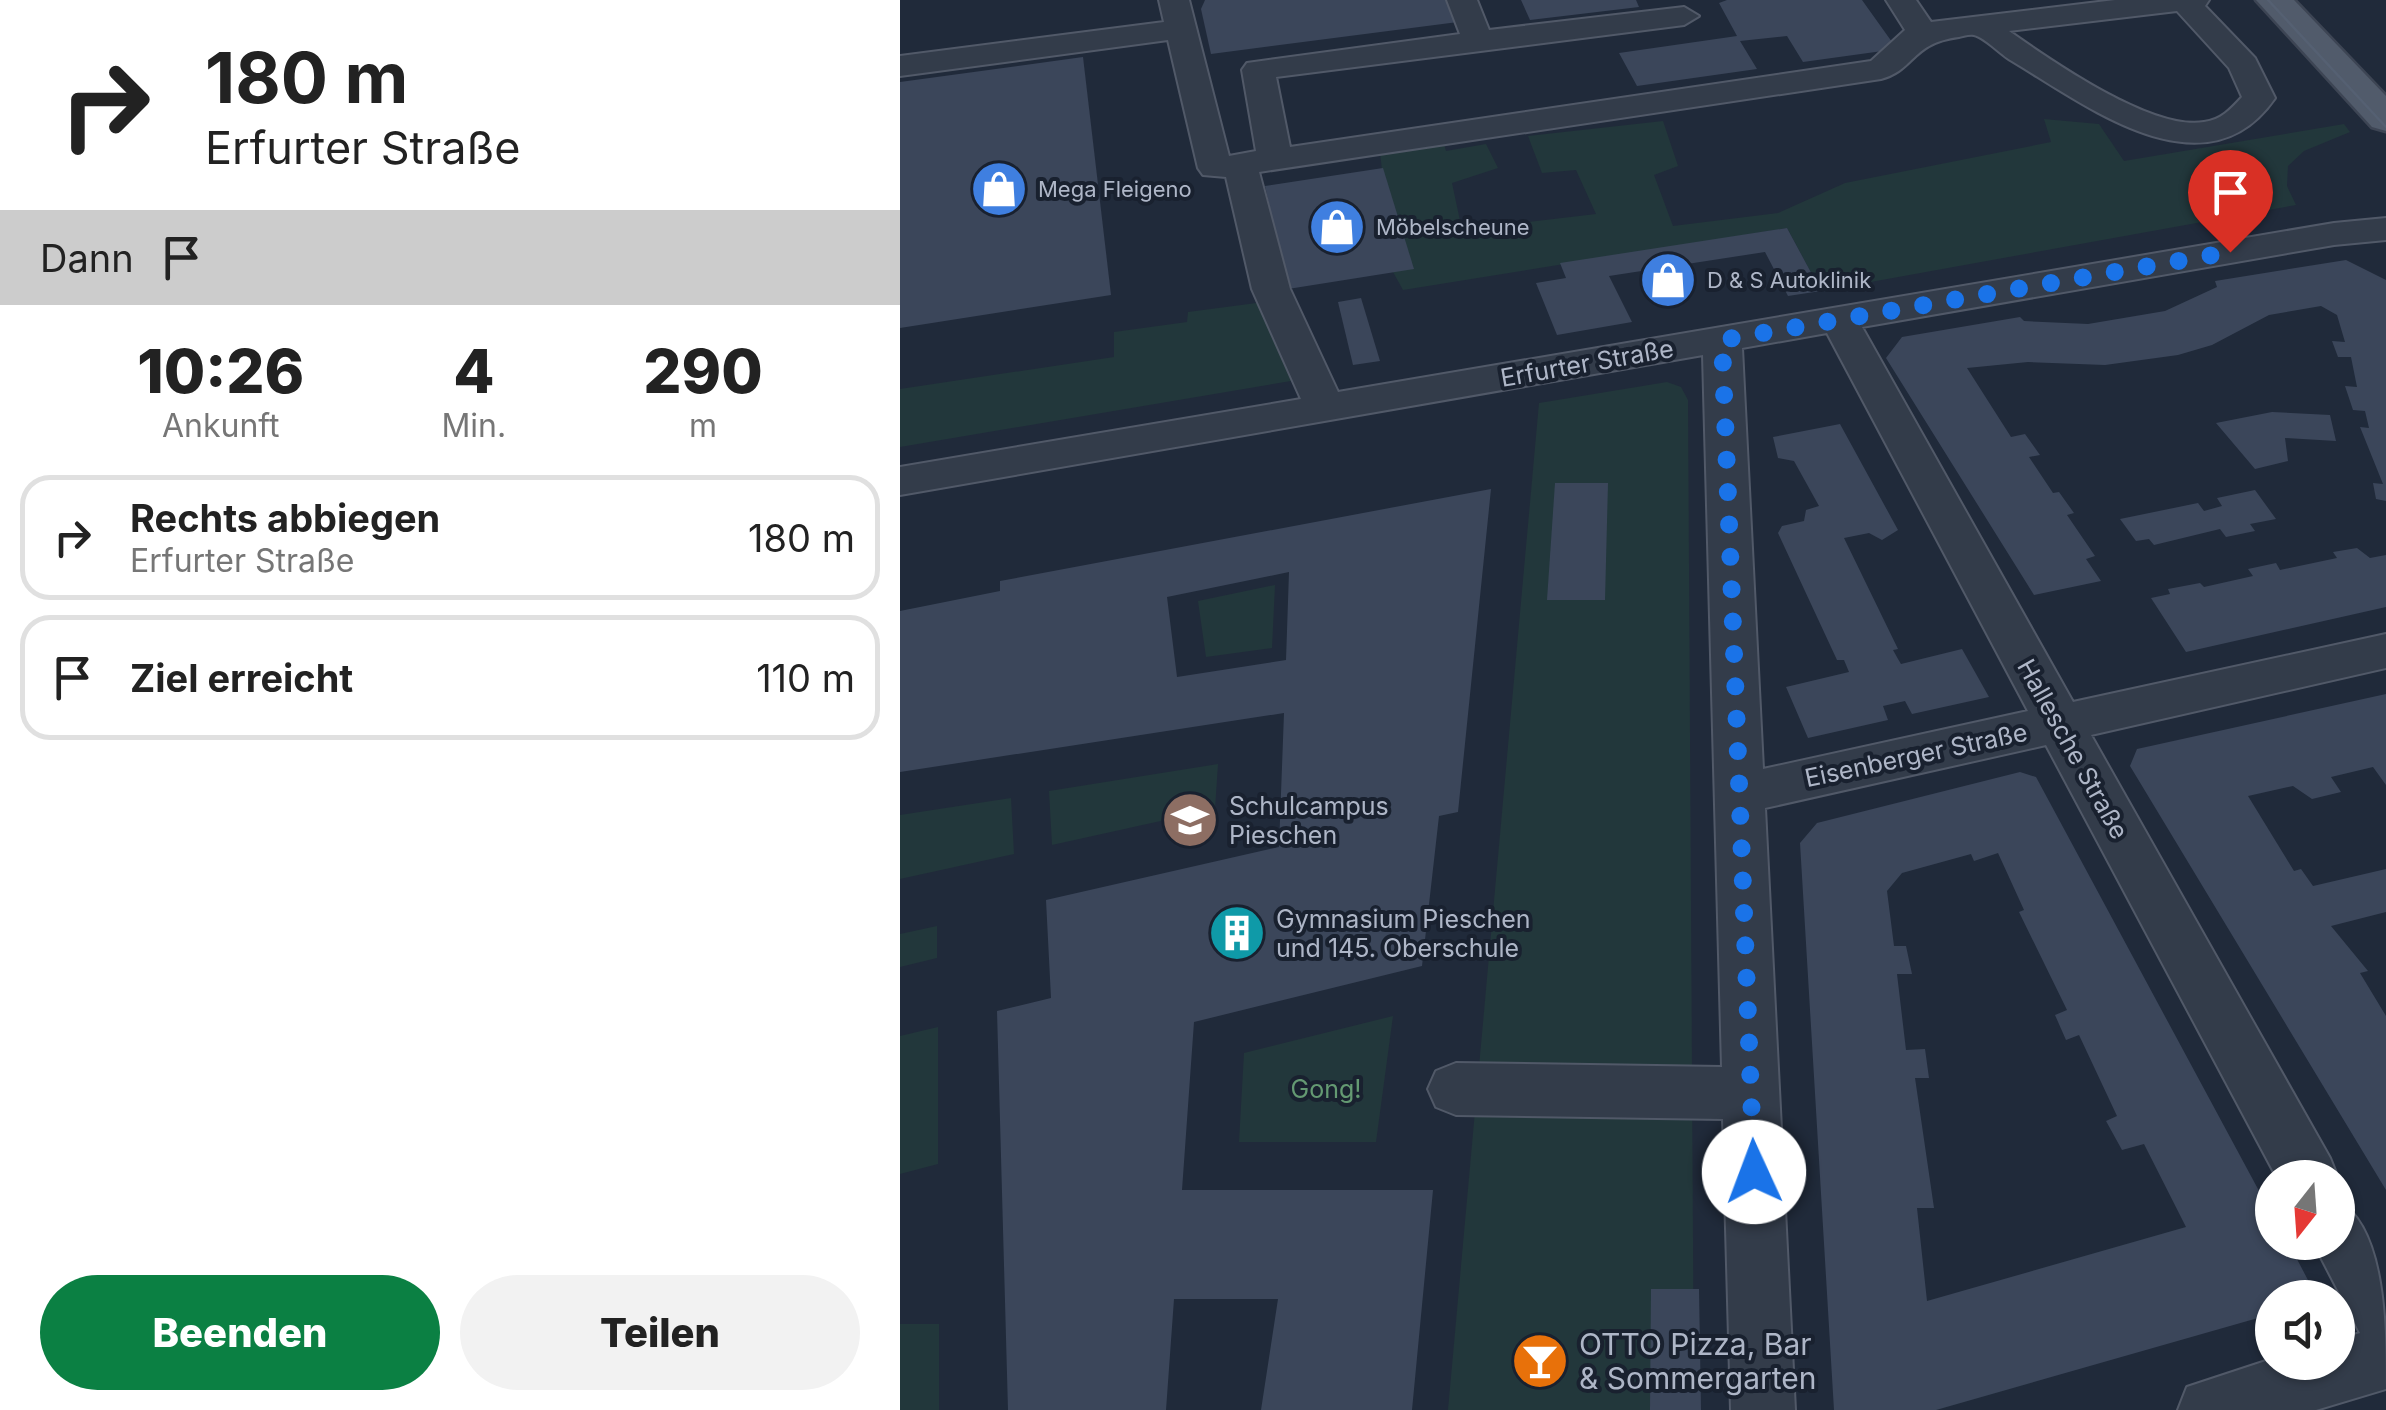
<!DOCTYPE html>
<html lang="de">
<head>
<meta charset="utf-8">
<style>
  body { margin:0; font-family:Inter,sans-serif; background:#f2f2f2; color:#222; height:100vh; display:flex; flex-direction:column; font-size:38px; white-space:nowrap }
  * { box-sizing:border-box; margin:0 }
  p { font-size:32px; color:#767676 }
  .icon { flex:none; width:55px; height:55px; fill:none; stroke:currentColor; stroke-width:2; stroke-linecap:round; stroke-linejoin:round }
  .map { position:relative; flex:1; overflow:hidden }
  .details { display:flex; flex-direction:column; background:#fff; width:900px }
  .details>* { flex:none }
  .top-card { background:#fff; color:#222; overflow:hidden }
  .needle { width:65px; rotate:197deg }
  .tools { position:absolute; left:1355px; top:1160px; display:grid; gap:20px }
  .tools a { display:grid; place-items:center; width:100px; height:100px; border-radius:50%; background:#fff; box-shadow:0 2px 8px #0004; font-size:50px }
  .pin { position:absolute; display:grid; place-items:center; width:85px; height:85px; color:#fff; margin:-102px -42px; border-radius:50% 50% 50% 0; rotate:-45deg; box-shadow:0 0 10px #0007 }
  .pin .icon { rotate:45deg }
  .me { position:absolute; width:110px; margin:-55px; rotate:358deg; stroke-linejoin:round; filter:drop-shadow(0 0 8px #0008) }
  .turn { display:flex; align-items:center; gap:35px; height:210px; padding:0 40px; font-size:45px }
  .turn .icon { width:130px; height:130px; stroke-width:2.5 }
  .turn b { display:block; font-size:70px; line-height:85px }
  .then { display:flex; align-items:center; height:95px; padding:0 40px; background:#0003; gap:20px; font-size:38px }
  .eta { display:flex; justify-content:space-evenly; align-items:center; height:170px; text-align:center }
  .eta b { font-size:60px; font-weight:800; line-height:70px }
  .primary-button { display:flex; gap:20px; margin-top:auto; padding:20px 40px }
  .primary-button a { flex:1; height:115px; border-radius:60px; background:#0b8043; color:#fff; font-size:40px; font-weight:800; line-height:115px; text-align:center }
  .primary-button a+a { background:#f2f2f2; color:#222 }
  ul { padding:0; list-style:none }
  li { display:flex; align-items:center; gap:30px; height:125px; margin:0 20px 15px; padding:0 20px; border:5px solid #e0e0e0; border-radius:30px }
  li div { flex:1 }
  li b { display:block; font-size:38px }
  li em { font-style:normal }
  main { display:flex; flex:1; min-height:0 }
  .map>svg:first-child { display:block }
</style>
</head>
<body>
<main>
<section class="details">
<div class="top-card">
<div class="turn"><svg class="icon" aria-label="right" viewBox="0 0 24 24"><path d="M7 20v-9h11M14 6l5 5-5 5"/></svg><div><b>180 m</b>Erfurter Straße</div></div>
<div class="then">Dann<svg class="icon" aria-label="arrive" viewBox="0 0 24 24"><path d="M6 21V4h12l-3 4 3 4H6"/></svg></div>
</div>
<div class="eta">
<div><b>10:26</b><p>Ankunft</p></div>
<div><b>4</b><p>Min.</p></div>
<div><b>290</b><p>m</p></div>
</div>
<ul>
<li><svg class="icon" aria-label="right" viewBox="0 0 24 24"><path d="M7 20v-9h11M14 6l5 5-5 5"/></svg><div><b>Rechts abbiegen</b><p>Erfurter Straße</p></div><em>180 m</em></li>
<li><svg class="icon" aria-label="arrive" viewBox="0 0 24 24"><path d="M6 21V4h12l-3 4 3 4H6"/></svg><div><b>Ziel erreicht</b></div><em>110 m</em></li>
</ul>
<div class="primary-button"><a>Beenden</a><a>Teilen</a></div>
</section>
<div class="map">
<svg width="1486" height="1410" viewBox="0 0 1486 1410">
  <rect width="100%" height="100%" fill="#202a3a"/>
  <!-- green -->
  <g fill="#22373b">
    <path d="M 1144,119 L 1199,124 L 1224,161 L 1444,124 L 1450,132 L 1404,151 L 1388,166 L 1387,186 L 1396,205 L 921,291 L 887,228 L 503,290 L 493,272 L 480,152 L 544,144 L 546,151 L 586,144 L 598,168 L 552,183 L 562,230 L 696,214 L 676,170 L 642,173 L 628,136 L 763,121 L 778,166 L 754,175 L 773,226 L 878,213 L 945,183 L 1151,142 Z"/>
    <path d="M 364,302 L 396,377 L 391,381 L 0,447 L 0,389 L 214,357 L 214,332 L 287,322 L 288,312 Z"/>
    <path d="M 767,382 L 781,387 L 788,400 L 794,1410 L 548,1410 L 639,403 Z"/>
    <path d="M 375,585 L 372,648 L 306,657 L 298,601 Z"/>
    <path d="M 318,764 L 315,809 L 152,845 L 149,791 Z"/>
    <path d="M 111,798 L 114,854 L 0,879 L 0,815 Z"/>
    <path d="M 37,926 L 37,958 L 0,967 L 0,934 Z"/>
    <path d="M 493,1016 L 476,1142 L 339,1142 L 344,1053 Z"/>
    <path d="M 38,1027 L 38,1164 L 0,1174 L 0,1036 Z"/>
    <rect x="0" y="1324" width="39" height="86"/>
  </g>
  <!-- building -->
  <g fill="#3b465a" fill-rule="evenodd">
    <path d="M 305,0 L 550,0 L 558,22 L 311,54 L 301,9 Z"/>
    <path d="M 621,0 L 736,0 L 739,7 L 630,20 Z"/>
    <path d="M 827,0 L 962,0 L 997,49 L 903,62 L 887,36 L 840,41 L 857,69 L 737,86 L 719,53 L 837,36 L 819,3 Z"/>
    <path d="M 183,57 L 211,295 L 0,328 L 0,82 Z"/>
    <path d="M 483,168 L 514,269 L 388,289 L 365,186 Z"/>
    <path d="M 887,228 L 921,291 L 888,296 L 865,252 L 709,276 L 732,322 L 657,335 L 636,283 L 666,278 L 660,263 Z"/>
    <path d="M 1446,260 L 1486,280 L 1486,501 L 1476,499 L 1473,483 L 1483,484 L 1460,427 L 1469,428 L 1465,411 L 1453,410 L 1445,386 L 1457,387 L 1451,357 L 1438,357 L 1432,341 L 1445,342 L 1437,315 L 1421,306 L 1369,315 L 1312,345 L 1278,355 L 1205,365 L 1128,362 L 1067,368 L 1111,437 L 1125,434 L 1140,455 L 1129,457 L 1153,493 L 1159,492 L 1174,513 L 1167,515 L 1195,556 L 1186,559 L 1201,581 L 1134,595 L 986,358 L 1002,337 L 1120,317 L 1124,321 L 1188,324 L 1265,311 L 1317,287 L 1315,281 Z"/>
    <path d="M 461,298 L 480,361 L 453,365 L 438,302 Z"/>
    <path d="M 1372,412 L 1430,415 L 1436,441 L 1385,438 L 1388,461 L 1355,469 L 1316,423 Z"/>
    <path d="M 940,424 L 998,530 L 982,540 L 969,533 L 944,538 L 998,649 L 993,650 L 998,659 L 1001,664 L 1062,649 L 1089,697 L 1012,714 L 1005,701 L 983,706 L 988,720 L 908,738 L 886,687 L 949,672 L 944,660 L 937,660 L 878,533 L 882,526 L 904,521 L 906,510 L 919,506 L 894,461 L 878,458 L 873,437 Z"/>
    <path d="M 655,483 L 708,483 L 705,600 L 647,600 Z"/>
    <path d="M 591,489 L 558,812 L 539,816 L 522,966 L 294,1022 L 282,1190 L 533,1190 L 512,1410 L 361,1410 L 378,1299 L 274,1299 L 266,1410 L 108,1410 L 97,1011 L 151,998 L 146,900 L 379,847 L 384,713 L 0,772 L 0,611 L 100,591 L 100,581 ZM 389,572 L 386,660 L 277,677 L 267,597 Z"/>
    <path d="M 1355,490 L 1376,519 L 1350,524 L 1355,531 L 1326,537 L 1320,529 L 1254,545 L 1249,539 L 1236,541 L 1220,519 L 1298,503 L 1304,511 L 1322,506 L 1317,498 Z"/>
    <path d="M 1457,548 L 1470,558 L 1486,555 L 1486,607 L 1286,652 L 1251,598 L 1270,594 L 1268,589 L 1300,583 L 1304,587 L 1353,576 L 1348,569 L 1376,563 L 1380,570 L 1437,558 L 1433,552 Z"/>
    <path d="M 1486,694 L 1486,785 L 1473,767 L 1431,777 L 1441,792 L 1412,799 L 1393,786 L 1348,796 L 1394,871 L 1401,869 L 1413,886 L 1486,869 L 1486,912 L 1431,926 L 1468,971 L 1460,973 L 1486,1016 L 1486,1190 L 1230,766 L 1237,749 Z"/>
    <path d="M 1120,772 L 1136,777 L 1372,1215 L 1372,1242 L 1388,1242 L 1409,1282 L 1407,1294 L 1372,1298 L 1372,1314 L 1036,1410 L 934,1410 L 900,843 L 917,823 ZM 1098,853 L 1124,910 L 1119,912 L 1167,1010 L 1155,1015 L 1166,1040 L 1179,1035 L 1217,1116 L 1206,1121 L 1222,1150 L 1244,1144 L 1286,1227 L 1027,1301 L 1017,1208 L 1034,1208 L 1015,1078 L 1029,1078 L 1025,1049 L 1006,1050 L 997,974 L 1012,974 L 1006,946 L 994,946 L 987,891 L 1002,873 L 1071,854 L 1074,861 Z"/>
    <path d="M 751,1289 L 799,1289 L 801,1410 L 750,1410 Z"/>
  </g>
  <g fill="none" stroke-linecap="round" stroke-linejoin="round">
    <!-- minor casing -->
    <g stroke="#515968" stroke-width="4">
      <g id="minor">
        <path d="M 259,0 L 289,0 L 329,156 L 356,151 L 342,70 L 347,63 L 560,34 L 547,0 L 577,0 L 589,30 L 784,7 L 799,16 L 784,25 L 376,77 L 390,147 L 971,61 L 1005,30 L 986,0 L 1016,0 L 1031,22 L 1215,0 L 1309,0 L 1305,6 L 1355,58 L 1375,98 C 1306,198 1187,106 1112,61 C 1101,55 1086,38 1074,35 C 1069,34 1064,36 1059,37 C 1011,43 1015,70 981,79 L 359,172 L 390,289 L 438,392 L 1434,223 L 1486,218 L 1486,240 L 1434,245 L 962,327 L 1173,702 L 1486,634 L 1486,668 L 1191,735 L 1430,1158 L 1438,1178 L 1438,1180 L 1377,1178 L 1146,745 L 865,808 L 895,1410 L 831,1410 L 823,1119 L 556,1115 L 536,1107 L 528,1089 L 536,1071 L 556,1063 L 822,1067 L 803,355 L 0,495 L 0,467 L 401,399 L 352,289 L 326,177 L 303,175 L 298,168 L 268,40 L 0,76 L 0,56 L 264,22 ZM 1277,11 L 1329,68 L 1342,97 C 1331,109 1321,120 1304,122 C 1252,131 1152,61 1109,31 ZM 927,333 L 1128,711 L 863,769 L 842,348 Z"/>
        <path d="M 1438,1201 C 1486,1228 1486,1329 1486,1389 L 1416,1410 L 1278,1410 L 1287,1387 L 1372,1359 L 1438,1362 L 1438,1340 L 1460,1333 L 1413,1242 L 1438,1242 Z"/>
      </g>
    </g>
    <!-- major casing -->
    <g stroke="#3d4554" stroke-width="5">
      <path id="major" d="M 1356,0 L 1394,0 L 1486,96 L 1486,131 L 1472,127 Z"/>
    </g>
    <!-- minor -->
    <use href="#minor" fill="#333c4a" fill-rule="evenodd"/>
    <!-- major -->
    <use href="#major" fill="#515b6b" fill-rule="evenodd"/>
    <!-- tram -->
    <path stroke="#556072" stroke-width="2.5" d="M 1368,0 L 1486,127"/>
  </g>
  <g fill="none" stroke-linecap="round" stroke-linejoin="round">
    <!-- route -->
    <path stroke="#1a73e8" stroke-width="18" stroke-dasharray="0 32.4" d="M 854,1172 L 822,340 L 1330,252"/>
  </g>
  <!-- icons -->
  <defs>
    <g id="shop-disc" transform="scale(2.875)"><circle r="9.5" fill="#3f7fe0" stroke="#19212f"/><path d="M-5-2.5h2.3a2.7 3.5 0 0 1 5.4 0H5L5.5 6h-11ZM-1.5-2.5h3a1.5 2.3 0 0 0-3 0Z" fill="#fff"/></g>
    <g id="school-disc" transform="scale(2.875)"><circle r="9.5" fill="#8d6e63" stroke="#19212f"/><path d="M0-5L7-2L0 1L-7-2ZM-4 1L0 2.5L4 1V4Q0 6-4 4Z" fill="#fff"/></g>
    <g id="building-disc" transform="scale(2.875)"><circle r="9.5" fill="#0f9aa8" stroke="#19212f"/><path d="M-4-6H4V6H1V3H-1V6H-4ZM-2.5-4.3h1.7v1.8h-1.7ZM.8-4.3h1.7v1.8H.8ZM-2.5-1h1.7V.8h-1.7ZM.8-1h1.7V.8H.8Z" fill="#fff"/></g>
    <g id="bar-disc" transform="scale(2.875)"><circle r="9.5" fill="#e8710a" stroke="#19212f"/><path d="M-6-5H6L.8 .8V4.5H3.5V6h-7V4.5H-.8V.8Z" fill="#fff"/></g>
  </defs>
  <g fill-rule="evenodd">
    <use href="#shop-disc" x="99" y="189"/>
    <use href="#shop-disc" x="437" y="227"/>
    <use href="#shop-disc" x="768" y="280"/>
    <use href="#school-disc" x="290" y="820"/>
    <use href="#building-disc" x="337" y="933"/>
    <use href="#bar-disc" x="640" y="1361"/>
  </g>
  <g text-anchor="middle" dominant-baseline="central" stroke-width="8" stroke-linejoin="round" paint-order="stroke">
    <!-- far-poi labels -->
    <g font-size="22" fill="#aeb6c7" stroke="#19212f" text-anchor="start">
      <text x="138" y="189">Mega Fleigeno</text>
      <text x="476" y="227">Möbelscheune</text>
      <text x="807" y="280">D &amp; S Autoklinik</text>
    </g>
    <!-- street labels -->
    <g font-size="25" fill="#aeb6c7" stroke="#19212f">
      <text transform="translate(687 363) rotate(-10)">Erfurter Straße</text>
      <text transform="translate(1173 749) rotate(61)">Hallesche Straße</text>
      <text transform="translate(1016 755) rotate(-12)">Eisenberger Straße</text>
    </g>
    <!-- poi labels -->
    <g font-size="25" fill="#aeb6c7" stroke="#19212f" text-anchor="start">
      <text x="329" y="806">Schulcampus<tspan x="329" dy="29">Pieschen</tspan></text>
      <text x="376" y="919">Gymnasium Pieschen<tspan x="376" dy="29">und 145. Oberschule</tspan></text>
    </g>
    <!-- park labels -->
    <g font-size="25" fill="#649972" stroke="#19212f">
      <text x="426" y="1089">Gong!</text>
    </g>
    <!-- near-poi labels -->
    <g font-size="30" fill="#aeb6c7" stroke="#19212f" text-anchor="start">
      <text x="679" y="1344">OTTO Pizza, Bar<tspan x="679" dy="34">&amp; Sommergarten</tspan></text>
    </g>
  </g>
</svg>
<div class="tools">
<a><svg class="needle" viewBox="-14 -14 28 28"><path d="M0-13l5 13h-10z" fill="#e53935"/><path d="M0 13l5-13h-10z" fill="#767676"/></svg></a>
<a><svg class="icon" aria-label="sound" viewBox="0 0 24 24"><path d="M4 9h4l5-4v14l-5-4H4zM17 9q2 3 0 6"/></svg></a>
</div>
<div class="pin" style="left:1330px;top:252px;background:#d93025"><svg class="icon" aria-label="arrive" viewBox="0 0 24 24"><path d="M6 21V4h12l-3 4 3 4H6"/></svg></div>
<svg class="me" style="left:854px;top:1172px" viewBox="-20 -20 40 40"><circle r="19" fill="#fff"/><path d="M0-13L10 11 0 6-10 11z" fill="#1a73e8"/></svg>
</div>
</main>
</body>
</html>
